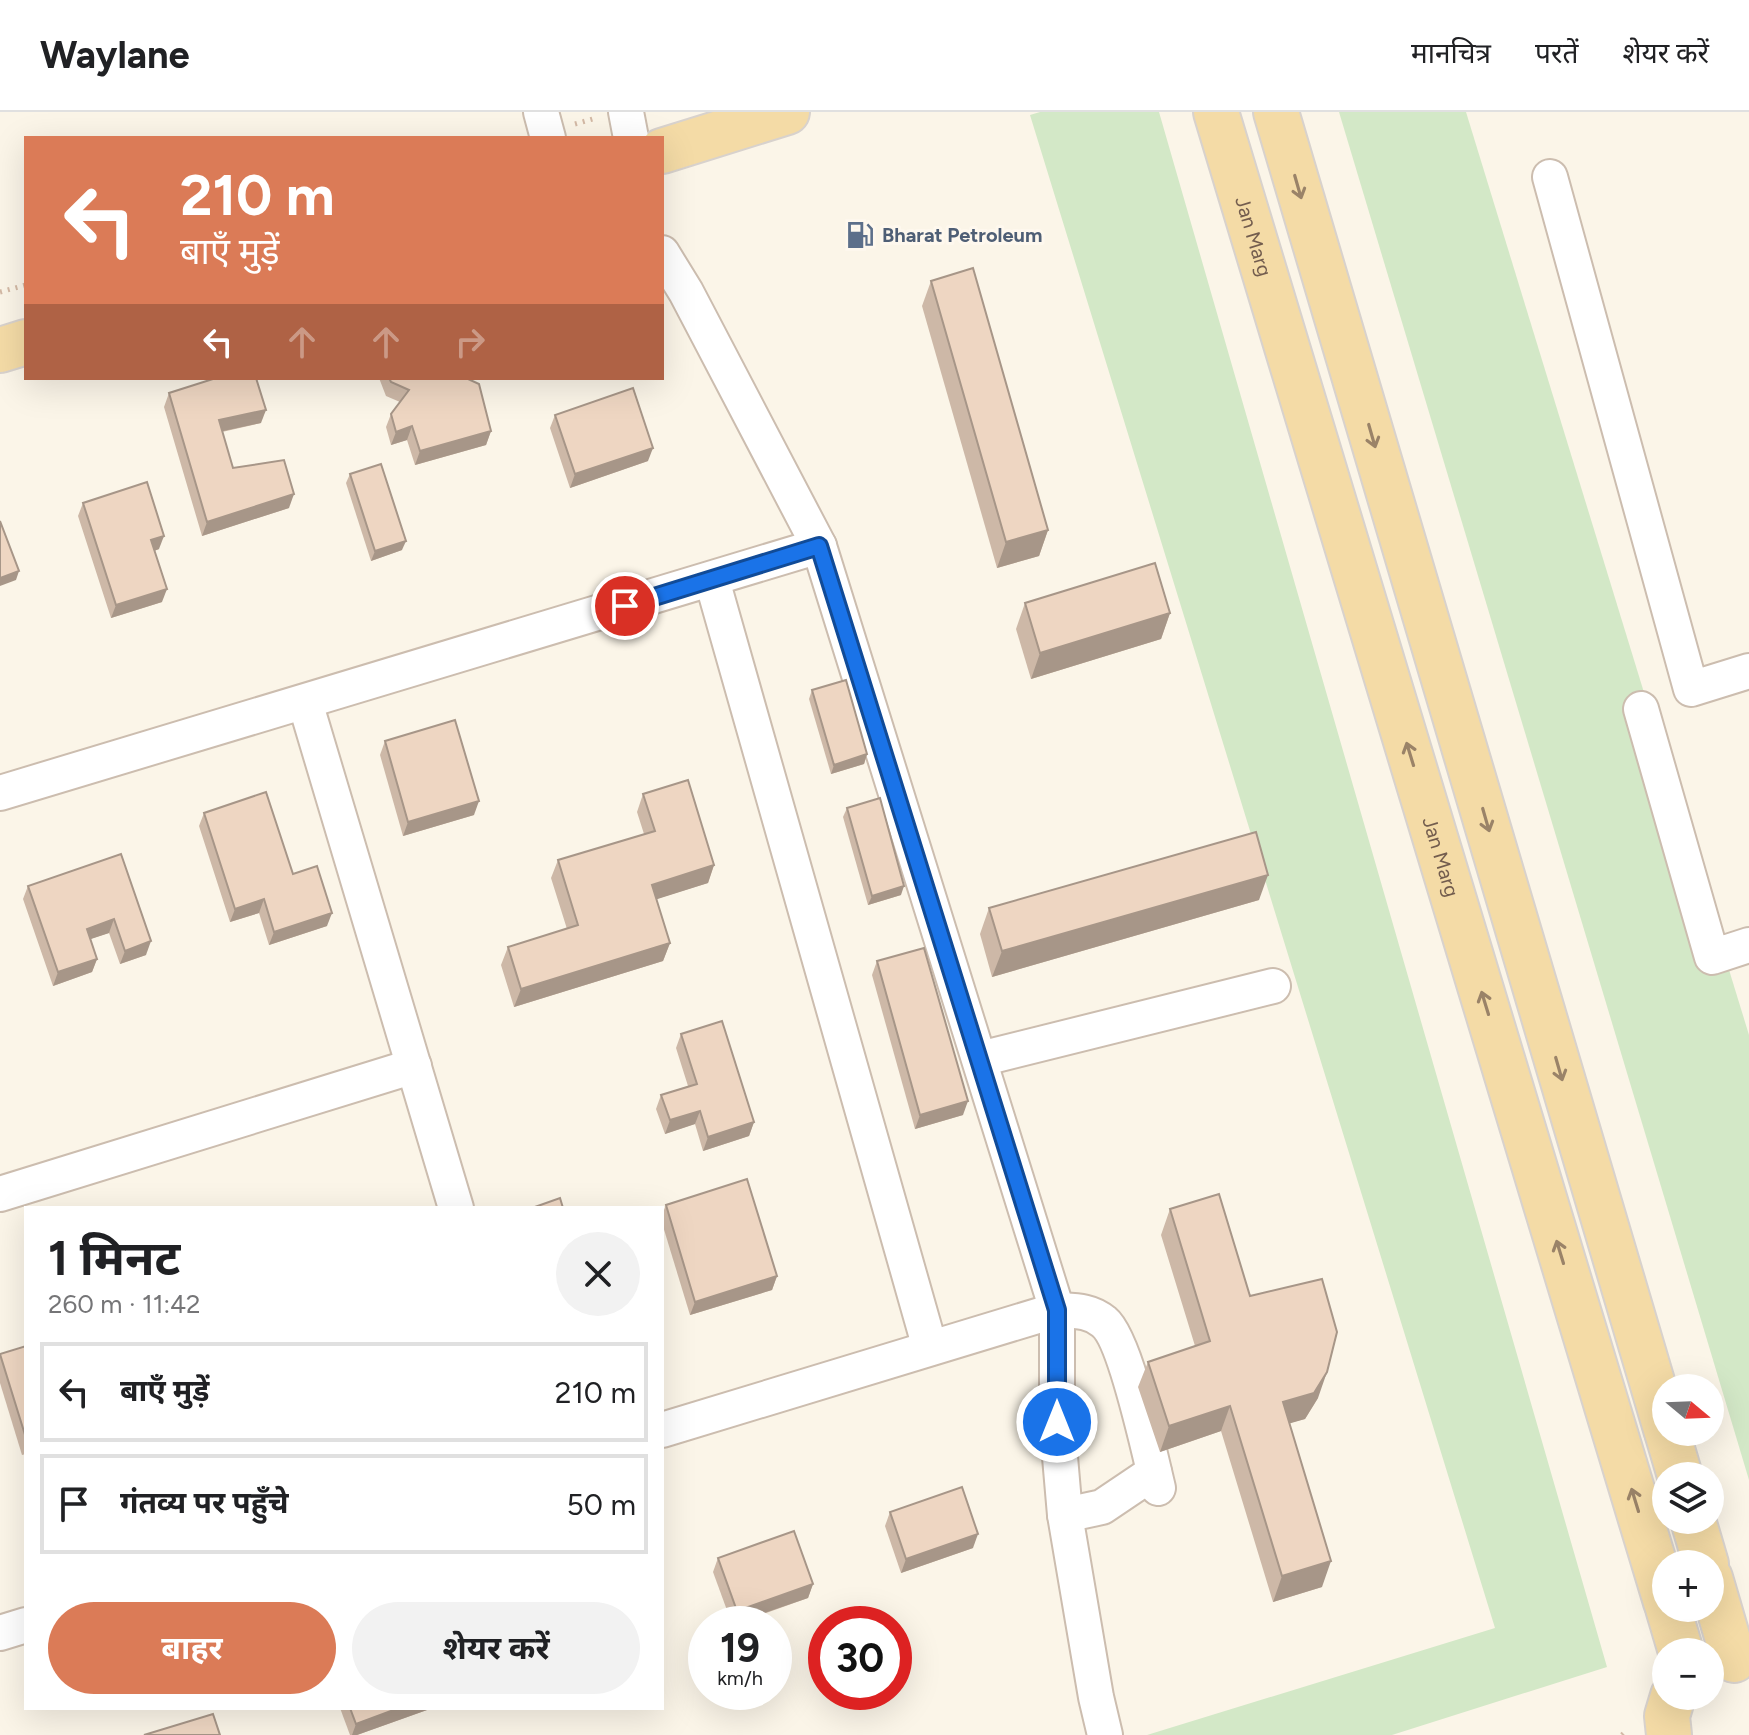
<!DOCTYPE html>
<html lang="hi">
<head>
<meta charset="utf-8">
<style>
  body { margin:0; font-family:Figtree,"Noto Sans Devanagari",sans-serif; background:#f2f2f2; color:#202124; height:100vh; display:flex; flex-direction:column; font-size:30px; white-space:nowrap }
  * { box-sizing:border-box; margin:0 }
  p { font-size:26px; color:#757577 }
  .icon { flex:none; width:44px; height:44px; fill:none; stroke:currentColor; stroke-width:2; stroke-linecap:round; stroke-linejoin:round }
  .map { position:relative; flex:1; overflow:hidden }
  .details { position:absolute; left:24px; top:1094px; width:640px; height:504px; display:flex; flex-direction:column; background:#fff; border-radius:0px; box-shadow:0 8px 32px #0002 }
  .details>* { flex:none }
  .top-card { position:absolute; left:24px; top:24px; width:640px; height:244px; border-radius:0px; box-shadow:0 8px 32px #0002; background:#db7b57; color:#fff; overflow:hidden }
  .needle { width:52px; rotate:109deg }
  .buttons { position:absolute; left:1652px; top:1262px; display:grid; gap:16px }
  .buttons a { display:grid; place-items:center; width:72px; height:72px; border-radius:50%; background:#fff; box-shadow:0 8px 32px #0002; font-size:40px }
  .speed { position:absolute; left:688px; top:1494px; display:flex; gap:16px; font-size:40px; font-weight:700; text-align:center }
  .speed>* { display:grid; place-content:center; width:104px; height:104px; border-radius:50%; background:#fff; box-shadow:0 8px 32px #0002; line-height:1 }
  .speed small { font-size:20px; font-weight:400 }
  .speed .limit { border:12px solid #d22; background:#fff; color:#111 }
  .pin { position:absolute; display:grid; place-items:center; width:68px; height:68px; color:#fff; margin:-34px; border:4px solid #fff; border-radius:50%; box-shadow:0 2px 8px #0007 }
  .me { position:absolute; width:88px; margin:-44px; rotate:0deg; stroke-linejoin:round; filter:drop-shadow(0 0 6px #0008) }
  .turn { display:flex; align-items:center; gap:28px; height:168px; padding:0 24px; font-size:36px }
  .turn .icon { width:104px; height:104px; stroke-width:2.5 }
  .turn b { display:block; font-size:56px; line-height:68px }
  .lanes { display:flex; align-items:center; height:76px; padding:0 24px; background:#0003; justify-content:center; gap:40px; direction:ltr }
  .lanes .off { opacity:.35 }
  .round { display:grid; place-items:center; flex:none; width:84px; height:84px; border-radius:42px; background:#f2f2f2 }
  .headline { display:flex; align-items:center; justify-content:space-between; height:136px; padding:0 24px }
  h1 { font-size:48px; font-weight:700; line-height:60px }
  .action { display:flex; gap:16px; margin-top:auto; padding:16px 24px }
  .action a { flex:1; height:92px; border-radius:48px; background:#db7b57; color:#fff; font-size:32px; font-weight:700; line-height:92px; text-align:center }
  .action a+a { background:#f2f2f2; color:#202124 }
  ul { padding:0; list-style:none }
  li { display:flex; align-items:center; gap:24px; height:100px; margin:0 16px 12px; padding:0 8px; border:4px solid #e0e0e0; border-radius:0px }
  li div { flex:1 }
  li b { display:block; font-size:30px }
  li em { font-style:normal }
  header { display:flex; align-items:center; gap:48px; box-sizing:border-box; height:112px; padding:0 40px; background:#fff; border-bottom:2px solid #e0e0e0 }
  header strong { font-size:38px }
  nav { display:flex; gap:44px; margin-inline-start:auto; font-size:28px }
  .map>svg:first-child { display:block }
</style>
</head>
<body>
<header>
<strong>Waylane</strong>
<nav><a>मानचित्र</a><a>परतें</a><a>शेयर करें</a></nav>
</header>
<div class="map">
<svg width="1749" height="1623" viewBox="0 0 1749 1623">
  <rect width="100%" height="100%" fill="#fbf5e8"/>
  <!-- green -->
  <g fill="#d3e8c7">
    <path d="M 1040,0 L 1159,0 L 1607,1555 L 1392,1623 L 1147,1623 L 1495,1516 L 1030,3 Z"/>
    <path d="M 1339,0 L 1466,0 L 1749,923 L 1749,1368 Z"/>
  </g>
  <g fill="none" stroke-linecap="round" stroke-linejoin="round">
    <!-- minor casing -->
    <g stroke="#ccbdaf" stroke-width="38">
      <g id="minor">
        <path d="M 541,0 L 548,26"/>
        <path d="M 626,0 L 631,26"/>
        <path d="M 1550,65 L 1691,577 L 1749,559"/>
        <path d="M 662,141 L 686,180 L 819,434 L 1057,1198 L 1057,1310 L 1065,1403 L 1096,1585 L 1105,1623"/>
        <path d="M 712,468 L 930,1236"/>
        <path d="M 305,590 L 456,1096"/>
        <path d="M 1641,597 L 1712,845 L 1749,833"/>
        <path d="M 0,681 L 819,434"/>
        <path d="M 980,947 L 1273,874"/>
        <path d="M 0,1082 L 414,954"/>
        <path d="M 662,1318 L 1057,1198 C 1074,1199 1090,1198 1104,1210 C 1126,1228 1150,1344 1158,1376"/>
        <path d="M 1065,1403 L 1102,1395 L 1154,1360"/>
        <path d="M 0,1521 L 26,1513"/>
      </g>
    </g>
    <!-- major casing -->
    <g stroke="#d8d2cd" stroke-width="48">
      <g id="major">
        <path id="s1" d="M 1216,0 L 1666,1490"/>
        <path d="M 1276,0 L 1666,1317"/>
        <path d="M 662,39 L 787,0"/>
        <path d="M 0,238 L 26,230"/>
        <path d="M 1667,1320 L 1680,1364"/>
        <path d="M 1693,1408 L 1706,1452"/>
        <path d="M 1710,1466 L 1734,1548"/>
        <path d="M 1668,1496 L 1681,1540"/>
        <path d="M 1669,1623 L 1667,1604 L 1673,1584"/>
      </g>
    </g>
    <!-- path -->
    <g stroke="#d3b9a5" stroke-width="5" stroke-dasharray="2 6" stroke-linecap="butt">
      <path d="M 575,12 L 596,6"/>
      <path d="M 0,180 L 26,173"/>
      <path d="M 1622,1623 L 1625,1620"/>
    </g>
    <!-- minor -->
    <use href="#minor" stroke="#fff" stroke-width="34"/>
    <!-- major -->
    <use href="#major" stroke="#f4dba6" stroke-width="44"/>
  </g>
  <!-- wall -->
  <g fill="#cdb8a7">
    <path d="M 931,169 L 1048,418 L 1039,444 L 997,456 L 922,194 Z"/>
    <path d="M 379,266 L 466,266 L 491,319 L 486,333 L 415,353 L 407,328 L 391,333 L 386,315 L 391,302 L 400,290 L 386,284 Z"/>
    <path d="M 169,281 L 261,311 L 222,320 L 233,356 L 289,396 L 202,424 L 164,295 Z"/>
    <path d="M 555,303 L 648,349 L 570,376 L 550,316 Z"/>
    <path d="M 350,362 L 402,438 L 371,449 L 346,371 Z"/>
    <path d="M 83,391 L 159,437 L 154,439 L 162,490 L 111,506 L 78,404 Z"/>
    <path d="M 1025,491 L 1170,501 L 1161,527 L 1031,567 L 1016,517 Z"/>
    <path d="M 812,578 L 867,642 L 864,652 L 831,662 L 809,587 Z"/>
    <path d="M 385,629 L 474,703 L 403,724 L 380,643 Z"/>
    <path d="M 643,682 L 714,753 L 708,771 L 656,787 L 670,831 L 663,849 L 514,895 L 501,853 L 508,835 L 567,817 L 551,766 L 558,748 L 644,722 L 637,700 Z"/>
    <path d="M 847,696 L 901,783 L 868,793 L 843,705 Z"/>
    <path d="M 204,701 L 293,762 L 327,814 L 269,833 L 259,801 L 230,810 L 199,714 Z"/>
    <path d="M 121,742 L 146,843 L 120,852 L 109,821 L 90,827 L 97,847 L 92,860 L 53,874 L 23,787 L 28,774 Z"/>
    <path d="M 1259,788 L 992,865 L 980,822 L 989,796 Z"/>
    <path d="M 877,849 L 963,1003 L 915,1017 L 872,863 Z"/>
    <path d="M 681,922 L 754,1010 L 749,1024 L 703,1039 L 695,1012 L 665,1022 L 656,997 L 661,983 L 688,974 L 676,936 Z"/>
    <path d="M 666,1093 L 777,1164 L 772,1178 L 690,1203 L 662,1111 L 662,1103 Z"/>
    <path d="M 1170,1097 L 1250,1184 L 1318,1286 L 1305,1307 L 1289,1311 L 1322,1475 L 1273,1490 L 1221,1319 L 1160,1340 L 1138,1275 L 1148,1250 L 1195,1234 L 1161,1123 Z"/>
    <path d="M 26,1234 L 26,1342 L 22,1343 L 0,1271 L 0,1243 Z"/>
    <path d="M 890,1400 L 973,1436 L 901,1461 L 885,1414 Z"/>
    <path d="M 718,1446 L 813,1472 L 808,1486 L 735,1512 L 732,1512 L 713,1460 Z"/>
    <path d="M 340,1596 L 427,1596 L 427,1598 L 357,1623 L 350,1623 Z"/>
  </g>
  <!-- shaded-wall -->
  <g fill="#a79688">
    <path d="M 266,298 L 261,311 L 214,321 L 219,308 Z"/>
    <path d="M 412,314 L 407,328 L 391,333 L 396,320 Z"/>
    <path d="M 491,319 L 486,333 L 415,353 L 420,339 Z"/>
    <path d="M 653,336 L 648,349 L 570,376 L 575,362 Z"/>
    <path d="M 294,382 L 289,396 L 202,424 L 207,410 Z"/>
    <path d="M 1048,418 L 1039,444 L 997,456 L 1006,430 Z"/>
    <path d="M 164,424 L 159,437 L 146,442 L 151,428 Z"/>
    <path d="M 406,429 L 402,438 L 371,449 L 375,439 Z"/>
    <path d="M 19,459 L 16,468 L 0,474 L 0,466 Z"/>
    <path d="M 167,477 L 162,490 L 111,506 L 116,493 Z"/>
    <path d="M 1170,501 L 1161,527 L 1031,567 L 1040,541 Z"/>
    <path d="M 867,642 L 864,652 L 831,662 L 834,653 Z"/>
    <path d="M 479,689 L 474,703 L 403,724 L 408,710 Z"/>
    <path d="M 714,753 L 708,771 L 645,791 L 652,773 Z"/>
    <path d="M 1268,763 L 1259,788 L 992,865 L 1002,839 Z"/>
    <path d="M 904,774 L 901,783 L 868,793 L 872,784 Z"/>
    <path d="M 264,787 L 259,801 L 230,810 L 235,797 Z"/>
    <path d="M 332,801 L 327,814 L 269,833 L 274,820 Z"/>
    <path d="M 114,807 L 109,821 L 82,830 L 87,817 Z"/>
    <path d="M 151,829 L 146,843 L 120,852 L 125,839 Z"/>
    <path d="M 670,831 L 663,849 L 514,895 L 521,877 Z"/>
    <path d="M 97,847 L 92,860 L 53,874 L 58,860 Z"/>
    <path d="M 968,989 L 963,1003 L 915,1017 L 920,1003 Z"/>
    <path d="M 700,999 L 695,1012 L 665,1022 L 670,1008 Z"/>
    <path d="M 754,1010 L 749,1024 L 703,1039 L 708,1025 Z"/>
    <path d="M 777,1164 L 772,1178 L 690,1203 L 695,1190 Z"/>
    <path d="M 1327,1260 L 1318,1286 L 1305,1307 L 1274,1316 L 1283,1290 Z"/>
    <path d="M 1230,1294 L 1221,1319 L 1160,1340 L 1169,1314 Z"/>
    <path d="M 978,1422 L 973,1436 L 901,1461 L 906,1447 Z"/>
    <path d="M 1331,1449 L 1322,1475 L 1273,1490 L 1282,1464 Z"/>
    <path d="M 813,1472 L 808,1486 L 732,1512 L 737,1499 Z"/>
    <path d="M 399,1596 L 427,1596 L 427,1598 L 357,1623 L 352,1623 L 356,1612 Z"/>
  </g>
  <!-- building -->
  <g fill="#eed6c2" stroke="#a79688" stroke-width="2">
    <path d="M 973,156 L 1048,418 L 1006,430 L 931,169 Z"/>
    <path d="M 216,266 L 256,266 L 266,298 L 219,308 L 233,356 L 284,348 L 294,382 L 207,410 L 169,281 Z"/>
    <path d="M 389,266 L 466,266 L 479,272 L 491,319 L 420,339 L 412,314 L 396,320 L 391,302 L 409,278 L 391,270 Z"/>
    <path d="M 633,276 L 653,336 L 575,362 L 555,303 Z"/>
    <path d="M 381,352 L 406,429 L 375,439 L 350,362 Z"/>
    <path d="M 147,370 L 164,424 L 151,428 L 167,477 L 116,493 L 83,391 Z"/>
    <path d="M 0,409 L 19,459 L 0,466 Z"/>
    <path d="M 1155,451 L 1170,501 L 1040,541 L 1025,491 Z"/>
    <path d="M 846,568 L 867,642 L 834,653 L 812,578 Z"/>
    <path d="M 455,608 L 479,689 L 408,710 L 385,629 Z"/>
    <path d="M 688,668 L 714,753 L 652,773 L 670,831 L 521,877 L 508,835 L 578,813 L 558,748 L 655,719 L 643,682 Z"/>
    <path d="M 266,680 L 293,762 L 317,754 L 332,801 L 274,820 L 264,787 L 235,797 L 204,701 Z"/>
    <path d="M 880,686 L 904,774 L 872,784 L 847,696 Z"/>
    <path d="M 1256,720 L 1268,763 L 1002,839 L 989,796 Z"/>
    <path d="M 121,742 L 151,829 L 125,839 L 114,807 L 87,817 L 97,847 L 58,860 L 28,774 Z"/>
    <path d="M 924,836 L 968,989 L 920,1003 L 877,849 Z"/>
    <path d="M 722,909 L 754,1010 L 708,1025 L 700,999 L 670,1008 L 661,983 L 697,972 L 681,922 Z"/>
    <path d="M 747,1067 L 777,1164 L 695,1190 L 666,1093 Z"/>
    <path d="M 1219,1082 L 1250,1184 L 1322,1167 L 1337,1220 L 1327,1260 L 1314,1281 L 1283,1290 L 1331,1449 L 1282,1464 L 1230,1294 L 1169,1314 L 1148,1250 L 1210,1229 L 1170,1097 Z"/>
    <path d="M 560,1086 L 563,1096 L 532,1096 Z"/>
    <path d="M 26,1234 L 26,1326 L 0,1242 Z"/>
    <path d="M 962,1375 L 978,1422 L 906,1447 L 890,1400 Z"/>
    <path d="M 794,1419 L 813,1472 L 737,1499 L 718,1446 Z"/>
    <path d="M 350,1596 L 399,1596 L 356,1612 Z"/>
    <path d="M 213,1602 L 220,1623 L 144,1623 Z"/>
  </g>
  <!-- one-way arrows -->
  <defs><path id="oneway-shaft" d="M-6 0H5M1.5-3L5.5 0L1.5 3" fill="none" stroke-width="1.6" stroke-linecap="round" stroke-linejoin="round" transform="scale(2)"/></defs>
  <g stroke="#9a8368">
    <use href="#oneway-shaft" transform="translate(1298 75) rotate(74)"/>
    <use href="#oneway-shaft" transform="translate(1372 324) rotate(74)"/>
    <use href="#oneway-shaft" transform="translate(1410 642) rotate(-107)"/>
    <use href="#oneway-shaft" transform="translate(1486 708) rotate(74)"/>
    <use href="#oneway-shaft" transform="translate(1485 891) rotate(-107)"/>
    <use href="#oneway-shaft" transform="translate(1559 957) rotate(74)"/>
    <use href="#oneway-shaft" transform="translate(1560 1140) rotate(-107)"/>
    <use href="#oneway-shaft" transform="translate(1635 1388) rotate(-107)"/>
  </g>
  <g fill="none" stroke-linecap="round" stroke-linejoin="round">
    <!-- route casing -->
    <g stroke="#114b97" stroke-width="20">
      <path id="route" d="M 625,494 L 819,434 L 1057,1198 L 1057,1310"/>
    </g>
    <!-- route -->
    <use href="#route" stroke="#1a73e8" stroke-width="14"/>
  </g>
  <!-- icons -->
  <defs>
    <g id="fuel-bare" transform="scale(2.16)"><path d="M-5.5-6h7V0h2V4h1.3V-2.5L3-4.5l.8-.8L6-3V5H2.5V1h-1V6h-7ZM-4.2-4.7v3.2H.2V-4.7Z" fill="#5c6f8a" stroke="#fef8ee" stroke-width="2.5" paint-order="stroke"/></g>
  </defs>
  <g fill-rule="evenodd">
    <use href="#fuel-bare" x="860" y="123"/>
  </g>
  <g text-anchor="middle" dominant-baseline="central" stroke-width="6" stroke-linejoin="round" paint-order="stroke">
    <!-- service labels -->
    <g font-size="20" font-weight="bold" fill="#4e5e75" stroke="#fef8ee" text-anchor="start">
      <text x="882" y="123">Bharat Petroleum</text>
    </g>
    <!-- street labels -->
    <g font-size="20" fill="#735d4e" stroke="#fef8ee">
      <text stroke="none"><textPath href="#s1" startOffset="130">Jan Marg</textPath></text>
      <text stroke="none"><textPath href="#s1" startOffset="778">Jan Marg</textPath></text>
    </g>
  </g>
</svg>
<div class="buttons">
<a><svg class="needle" viewBox="-14 -14 28 28"><path d="M0-13l5 13h-10z" fill="#e53935"/><path d="M0 13l5-13h-10z" fill="#757577"/></svg></a>
<a><svg class="icon" aria-label="layers" viewBox="0 0 24 24"><path d="M12 4l9 5-9 5-9-5zM3 14l9 5 9-5"/></svg></a>
<a>+</a>
<a>−</a>
</div>
<div class="speed"><div>19<small>km/h</small></div><div class="limit">30</div></div>
<div class="pin" style="left:625px;top:494px;background:#d93025"><svg class="icon" aria-label="arrive" viewBox="0 0 24 24"><path d="M6 21V4h12l-3 4 3 4H6"/></svg></div>
<svg class="me" style="left:1057px;top:1310px" viewBox="-20 -20 40 40"><circle r="17" fill="#1a73e8" stroke="#fff" stroke-width="3"/><path d="M0-11L8 9 0 5-8 9z" fill="#fff"/></svg>
<div class="top-card">
<div class="turn"><svg class="icon" aria-label="left" viewBox="0 0 24 24"><path d="M17 20v-9H6M10 6l-5 5 5 5"/></svg><div><b>210 m</b>बाएँ मुड़ें</div></div>
<div class="lanes"><svg class="icon" aria-label="left" viewBox="0 0 24 24"><path d="M17 20v-9H6M10 6l-5 5 5 5"/></svg><svg class="icon off" aria-label="ahead" viewBox="0 0 24 24"><path d="M12 20V5M6 11l6-6 6 6"/></svg><svg class="icon off" aria-label="ahead" viewBox="0 0 24 24"><path d="M12 20V5M6 11l6-6 6 6"/></svg><svg class="icon off" aria-label="right" viewBox="0 0 24 24"><path d="M7 20v-9h11M14 6l5 5-5 5"/></svg></div>
</div>
<section class="details">
<div class="headline"><div><h1>1 मिनट</h1><p>260 m · 11:42</p></div><a class="round"><svg class="icon" aria-label="close" viewBox="0 0 24 24"><path d="M6 6l12 12M18 6L6 18"/></svg></a></div>
<ul>
<li><svg class="icon" aria-label="left" viewBox="0 0 24 24"><path d="M17 20v-9H6M10 6l-5 5 5 5"/></svg><div><b>बाएँ मुड़ें</b></div><em>210 m</em></li>
<li><svg class="icon" aria-label="arrive" viewBox="0 0 24 24"><path d="M6 21V4h12l-3 4 3 4H6"/></svg><div><b>गंतव्य पर पहुँचे</b></div><em>50 m</em></li>
</ul>
<div class="action"><a>बाहर</a><a>शेयर करें</a></div>
</section>
</div>
</body>
</html>
